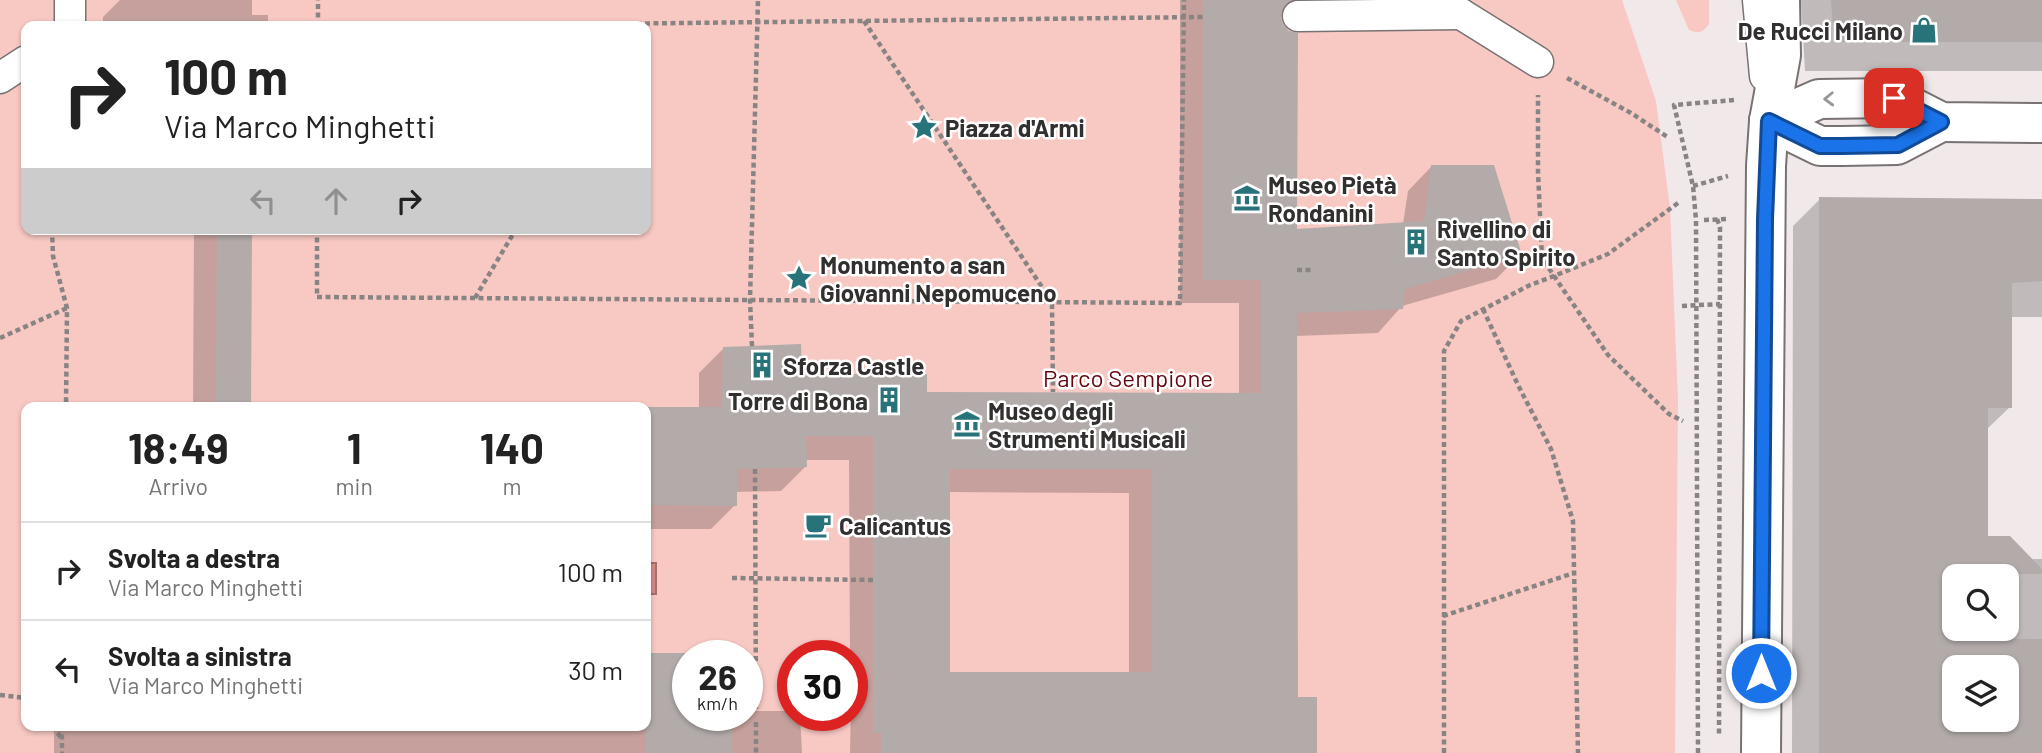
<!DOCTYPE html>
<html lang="it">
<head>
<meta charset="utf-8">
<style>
  body { margin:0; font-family:Barlow,sans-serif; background:#f6f6f6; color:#222; height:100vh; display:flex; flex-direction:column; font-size:26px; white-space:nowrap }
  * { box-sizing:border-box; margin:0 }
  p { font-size:23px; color:#767676 }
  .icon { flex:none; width:38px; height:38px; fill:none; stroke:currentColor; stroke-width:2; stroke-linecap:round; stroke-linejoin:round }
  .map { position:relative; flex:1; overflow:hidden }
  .drawer { position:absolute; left:21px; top:402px; width:630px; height:329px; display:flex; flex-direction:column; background:#fff; border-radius:14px; box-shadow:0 2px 5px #0004 }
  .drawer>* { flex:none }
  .top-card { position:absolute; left:21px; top:21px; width:630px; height:214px; border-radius:14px; box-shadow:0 2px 5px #0004; background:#fff; color:#222; overflow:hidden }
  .fabs { position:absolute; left:1942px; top:564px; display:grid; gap:14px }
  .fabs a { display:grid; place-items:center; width:77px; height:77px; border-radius:14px; background:#fff; box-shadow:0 2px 5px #0004; font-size:35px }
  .speed { position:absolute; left:672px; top:640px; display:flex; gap:14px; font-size:35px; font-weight:700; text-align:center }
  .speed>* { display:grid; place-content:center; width:91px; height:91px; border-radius:50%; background:#fff; box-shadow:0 2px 5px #0004; line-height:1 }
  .speed small { font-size:18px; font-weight:400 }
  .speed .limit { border:10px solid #d22; background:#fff; color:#111 }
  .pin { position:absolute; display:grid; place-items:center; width:60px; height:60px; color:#fff; margin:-30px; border-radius:14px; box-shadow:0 4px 10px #0006 }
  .me { position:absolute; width:77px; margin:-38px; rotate:0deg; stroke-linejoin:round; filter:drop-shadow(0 0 5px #0008) }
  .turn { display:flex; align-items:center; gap:24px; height:147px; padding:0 28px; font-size:32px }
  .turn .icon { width:91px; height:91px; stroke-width:2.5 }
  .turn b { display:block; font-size:49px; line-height:60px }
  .lanes { display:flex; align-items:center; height:66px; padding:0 28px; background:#0003; justify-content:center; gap:35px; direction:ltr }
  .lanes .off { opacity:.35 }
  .eta { display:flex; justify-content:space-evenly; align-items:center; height:119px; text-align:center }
  .eta b { font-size:42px; font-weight:700; line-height:49px }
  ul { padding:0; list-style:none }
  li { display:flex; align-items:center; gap:21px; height:98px; padding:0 28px; border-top:2px solid #e0e0e0 }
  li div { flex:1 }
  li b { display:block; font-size:26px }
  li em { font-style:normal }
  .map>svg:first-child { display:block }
</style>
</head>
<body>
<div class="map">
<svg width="2042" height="753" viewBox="0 0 2042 753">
  <rect width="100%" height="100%" fill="#f1e9e9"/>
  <!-- green -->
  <g fill="#f8c8c3" fill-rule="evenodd">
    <path d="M 0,0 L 1622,0 L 1656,101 L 1670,208 L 1678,400 L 1675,753 L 0,753 ZM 26,26 L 646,26 L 646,229 L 26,229 ZM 26,408 L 646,408 L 646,726 L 26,726 ZM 688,656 L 747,656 L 747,716 L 688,716 ZM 793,656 L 852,656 L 852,716 L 793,716 Z"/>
    <path d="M 1676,0 L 1709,0 L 1709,24 C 1702,33 1699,34 1689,30 Z"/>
  </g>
  <!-- water -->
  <rect fill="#d88b84" stroke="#a66f6a" stroke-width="2" x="646" y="563" width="10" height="31"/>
  <!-- shadow -->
  <g fill="#0003" fill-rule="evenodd">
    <path d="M 120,0 L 252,0 L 252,15 L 268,15 L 268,26 L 103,26 L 103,17 Z"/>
    <path d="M 1180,0 L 1294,0 L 1279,15 L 1295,231 L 1403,224 L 1408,191 L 1432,166 L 1520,255 L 1496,279 L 1402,306 L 1378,333 L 1295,336 L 1296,699 L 1315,753 L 850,753 L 852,656 L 850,656 L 849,460 L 805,460 L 805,467 L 781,491 L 735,492 L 735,505 L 711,529 L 646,529 L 646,409 L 699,409 L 699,373 L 723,349 L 800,376 L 926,394 L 1239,395 L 1239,303 L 1180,303 ZM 948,492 L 1129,493 L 1129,674 L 948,674 Z"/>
    <path d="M 1801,0 L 2042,0 L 2042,71 L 1805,71 Z"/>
    <path d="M 1820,199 L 2042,200 L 2042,317 L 2010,317 L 2010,407 L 1986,430 L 1986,538 L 2030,559 L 2042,559 L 2042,753 L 1792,753 L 1793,226 ZM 1955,576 L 2007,576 L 2007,628 L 1999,628 L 1999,640 L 1945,640 L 1946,601 L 1955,601 ZM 1955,667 L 2007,667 L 2007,719 L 1955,719 Z"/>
    <path d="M 194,229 L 251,229 L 249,408 L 288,408 L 193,408 Z"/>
    <path d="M 646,655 L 722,655 L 688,656 L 688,716 L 747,716 L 747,711 L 793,711 L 793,716 L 800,716 L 802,753 L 54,753 L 54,726 L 646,726 Z"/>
  </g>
  <!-- building -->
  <g fill="#b2abaa" fill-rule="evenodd">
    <path d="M 1203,0 L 1292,0 L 1283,7 L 1281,17 L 1283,24 L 1289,31 L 1298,33 L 1297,229 L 1424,221 L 1431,165 L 1494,165 L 1522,255 L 1405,289 L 1403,309 L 1297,313 L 1298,697 L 1317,697 L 1317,753 L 881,753 L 881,733 L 873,733 L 873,436 L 806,436 L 807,467 L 737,469 L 737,506 L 646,505 L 646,407 L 722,407 L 723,347 L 801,344 L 802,374 L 927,374 L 927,392 L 1262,393 L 1262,280 L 1203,280 ZM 950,469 L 1152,469 L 1152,672 L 950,672 Z"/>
    <path d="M 1831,0 L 2042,0 L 2042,42 L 1834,42 Z"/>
    <path d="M 1819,197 L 2042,199 L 2042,281 L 2012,283 L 2012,408 L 1988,408 L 1988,536 L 2010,536 L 2042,569 L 2042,574 L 1949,574 L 1947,638 L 2042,639 L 2042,753 L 1819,753 ZM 1955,667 L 2007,667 L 2007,719 L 1955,719 Z"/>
    <path d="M 217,229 L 252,229 L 251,408 L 216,408 Z"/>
    <path d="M 646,653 L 688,653 L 688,716 L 732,716 L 732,753 L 646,753 Z"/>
  </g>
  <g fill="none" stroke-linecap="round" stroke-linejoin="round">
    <!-- pedestrian casing -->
    <g stroke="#797272" stroke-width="33">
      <g id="pedestrian">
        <path d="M 1758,0 L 1765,76"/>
        <path d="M 1461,14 L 1538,62"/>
        <path d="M 1298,16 L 1461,14"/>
        <path d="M 70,26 L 70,0"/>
        <path d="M 0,78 L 26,61"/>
      </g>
    </g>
    <!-- minor casing -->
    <g stroke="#797272" stroke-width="42">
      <g id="minor">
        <path d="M 1769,121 L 1819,99 L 1894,98 L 1941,122 L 2042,123"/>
        <path d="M 1769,121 L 1820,146 L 1842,146 L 1897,145 L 1941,122"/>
        <path d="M 1761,753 L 1766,166 L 1769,121 L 1781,55 L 1780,0"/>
      </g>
    </g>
    <!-- path -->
    <g stroke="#898484" stroke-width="4.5" stroke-dasharray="5 3.5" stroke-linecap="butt">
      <path d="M 864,21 L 1052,302 L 1053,392"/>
      <path d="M 318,26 L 318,0"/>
      <path d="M 424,26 L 1203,17"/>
      <path d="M 1567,78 L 1631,113 L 1669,138"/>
      <path d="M 1693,186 L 1728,176"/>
      <path d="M 1678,203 L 1608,254 L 1554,276 L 1608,355 L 1669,414 L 1683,421"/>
      <path d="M 1717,219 L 1720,227 L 1719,736"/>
      <path d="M 1704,220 L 1727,219"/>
      <path d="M 52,229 L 53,256 L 67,308 L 66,408"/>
      <path d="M 317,229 L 317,297 L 1180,303 L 1184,0"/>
      <path d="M 1297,270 L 1314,270"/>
      <path d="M 475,298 L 516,229"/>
      <path d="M 1682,306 L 1720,304"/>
      <path d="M 1483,309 L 1518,385 L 1551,449 L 1573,521 L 1578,753"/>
      <path d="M 0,338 L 67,308"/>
      <path d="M 752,346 L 750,300 L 758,0"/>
      <path d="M 755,469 L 756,709"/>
      <path d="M 732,578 L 874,580"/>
      <path d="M 1443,616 L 1574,573"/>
      <path d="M 0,695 L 26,698"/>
      <path d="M 756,722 L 756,753"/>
      <path d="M 53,726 L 61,738"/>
      <path d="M 62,726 L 62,753"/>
      <path d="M 1444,753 L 1444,351 L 1461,321 L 1530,285 L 1554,276 L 1542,258 L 1538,172 L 1538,95"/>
      <path d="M 1698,753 L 1696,220 L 1693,186 L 1674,105 L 1735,100"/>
    </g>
    <!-- pedestrian -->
    <use href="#pedestrian" stroke="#fff" stroke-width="30"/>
    <!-- minor -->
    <use href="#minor" stroke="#fff" stroke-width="38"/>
  </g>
  <!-- one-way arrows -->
  <defs><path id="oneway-chevron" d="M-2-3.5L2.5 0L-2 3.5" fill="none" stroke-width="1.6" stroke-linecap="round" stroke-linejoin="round" transform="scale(1.75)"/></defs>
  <use stroke="#989797" href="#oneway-chevron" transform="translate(1829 99) rotate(178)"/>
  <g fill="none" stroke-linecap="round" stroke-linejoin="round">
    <!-- route casing -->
    <g stroke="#114b97" stroke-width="18">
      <path id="route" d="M 1761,673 L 1765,219 L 1769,121 L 1820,146 L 1842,146 L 1898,145 L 1941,122 L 1894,98"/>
    </g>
    <!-- route -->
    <use href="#route" stroke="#1a73e8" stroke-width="12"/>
  </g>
  <!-- icons -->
  <defs>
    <g id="shop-bare" transform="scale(2.1)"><path d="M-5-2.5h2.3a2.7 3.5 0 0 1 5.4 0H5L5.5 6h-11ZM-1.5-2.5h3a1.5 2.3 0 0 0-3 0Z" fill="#28727a" stroke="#fff" stroke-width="2.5" paint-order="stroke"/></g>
    <g id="sight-bare" transform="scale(2.1)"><path d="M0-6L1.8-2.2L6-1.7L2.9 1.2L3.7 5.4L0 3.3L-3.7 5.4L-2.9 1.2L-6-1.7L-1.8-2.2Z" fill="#28727a" stroke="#fff" stroke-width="2.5" paint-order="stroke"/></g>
    <g id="museum-bare" transform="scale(2.1)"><path d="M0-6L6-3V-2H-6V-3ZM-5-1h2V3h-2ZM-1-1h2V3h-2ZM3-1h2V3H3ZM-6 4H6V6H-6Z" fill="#28727a" stroke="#fff" stroke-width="2.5" paint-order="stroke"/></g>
    <g id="building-bare" transform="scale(2.1)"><path d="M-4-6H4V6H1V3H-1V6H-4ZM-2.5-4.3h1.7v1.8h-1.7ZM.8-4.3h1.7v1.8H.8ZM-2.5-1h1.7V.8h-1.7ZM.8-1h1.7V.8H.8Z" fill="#28727a" stroke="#fff" stroke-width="2.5" paint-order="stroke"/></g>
    <g id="cafe-bare" transform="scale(2.1)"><path d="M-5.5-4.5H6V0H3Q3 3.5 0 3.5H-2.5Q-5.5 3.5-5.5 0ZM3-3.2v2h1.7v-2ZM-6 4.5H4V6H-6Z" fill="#28727a" stroke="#fff" stroke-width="2.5" paint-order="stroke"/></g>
  </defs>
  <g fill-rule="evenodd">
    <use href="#shop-bare" x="1924" y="30"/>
    <use href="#sight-bare" x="924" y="127"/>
    <use href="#museum-bare" x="1247" y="198"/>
    <use href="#building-bare" x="1416" y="242"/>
    <use href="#sight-bare" x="799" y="278"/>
    <use href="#building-bare" x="762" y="365"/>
    <use href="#building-bare" x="889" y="400"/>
    <use href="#museum-bare" x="967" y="424"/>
    <use href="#cafe-bare" x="818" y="525"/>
  </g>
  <g text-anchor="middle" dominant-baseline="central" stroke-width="5" stroke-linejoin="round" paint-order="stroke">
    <!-- poi labels -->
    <g font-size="24" font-weight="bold" fill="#322f2f" stroke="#fff" text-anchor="start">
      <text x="1903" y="30" text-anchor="end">De Rucci Milano</text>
      <text x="945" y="127">Piazza d'Armi</text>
      <text x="1268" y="184">Museo Pietà<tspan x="1268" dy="28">Rondanini</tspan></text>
      <text x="1437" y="228">Rivellino di<tspan x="1437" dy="28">Santo Spirito</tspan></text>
      <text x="820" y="264">Monumento a san<tspan x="820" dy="28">Giovanni Nepomuceno</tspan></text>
      <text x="783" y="365">Sforza Castle</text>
      <text x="868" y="400" text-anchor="end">Torre di Bona</text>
      <text x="988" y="410">Museo degli<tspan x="988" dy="28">Strumenti Musicali</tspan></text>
      <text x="839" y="525">Calicantus</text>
    </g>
    <!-- park labels -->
    <g font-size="24" fill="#65050d" stroke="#fff">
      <text x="1128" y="377">Parco Sempione</text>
    </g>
  </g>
</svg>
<div class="fabs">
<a><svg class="icon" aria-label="search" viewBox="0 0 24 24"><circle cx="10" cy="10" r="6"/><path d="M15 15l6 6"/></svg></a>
<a><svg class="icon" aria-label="layers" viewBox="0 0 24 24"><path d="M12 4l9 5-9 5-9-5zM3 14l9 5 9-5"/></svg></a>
</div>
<div class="speed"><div>26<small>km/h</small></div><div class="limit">30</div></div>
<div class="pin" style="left:1894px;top:98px;background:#d93025"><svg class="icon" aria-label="arrive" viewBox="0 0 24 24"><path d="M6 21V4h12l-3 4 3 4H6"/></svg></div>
<svg class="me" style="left:1761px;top:673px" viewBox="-20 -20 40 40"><circle r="17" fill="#1a73e8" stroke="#fff" stroke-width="3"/><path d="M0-11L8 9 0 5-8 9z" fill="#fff"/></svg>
<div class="top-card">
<div class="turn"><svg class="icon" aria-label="right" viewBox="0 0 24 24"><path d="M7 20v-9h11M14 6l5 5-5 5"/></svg><div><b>100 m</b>Via Marco Minghetti</div></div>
<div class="lanes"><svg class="icon off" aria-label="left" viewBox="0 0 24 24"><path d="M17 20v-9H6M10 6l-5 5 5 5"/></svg><svg class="icon off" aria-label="ahead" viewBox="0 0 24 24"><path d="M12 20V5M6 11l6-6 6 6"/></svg><svg class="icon" aria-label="right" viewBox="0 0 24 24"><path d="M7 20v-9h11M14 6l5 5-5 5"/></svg></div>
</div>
<section class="drawer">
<div class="eta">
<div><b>18:49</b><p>Arrivo</p></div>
<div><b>1</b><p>min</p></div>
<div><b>140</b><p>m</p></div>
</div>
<ul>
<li><svg class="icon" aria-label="right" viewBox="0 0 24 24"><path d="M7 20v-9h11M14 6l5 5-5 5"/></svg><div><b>Svolta a destra</b><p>Via Marco Minghetti</p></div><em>100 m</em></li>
<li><svg class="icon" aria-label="left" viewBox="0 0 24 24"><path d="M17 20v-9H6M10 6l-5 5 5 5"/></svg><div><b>Svolta a sinistra</b><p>Via Marco Minghetti</p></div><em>30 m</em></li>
</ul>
</section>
</div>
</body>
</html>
